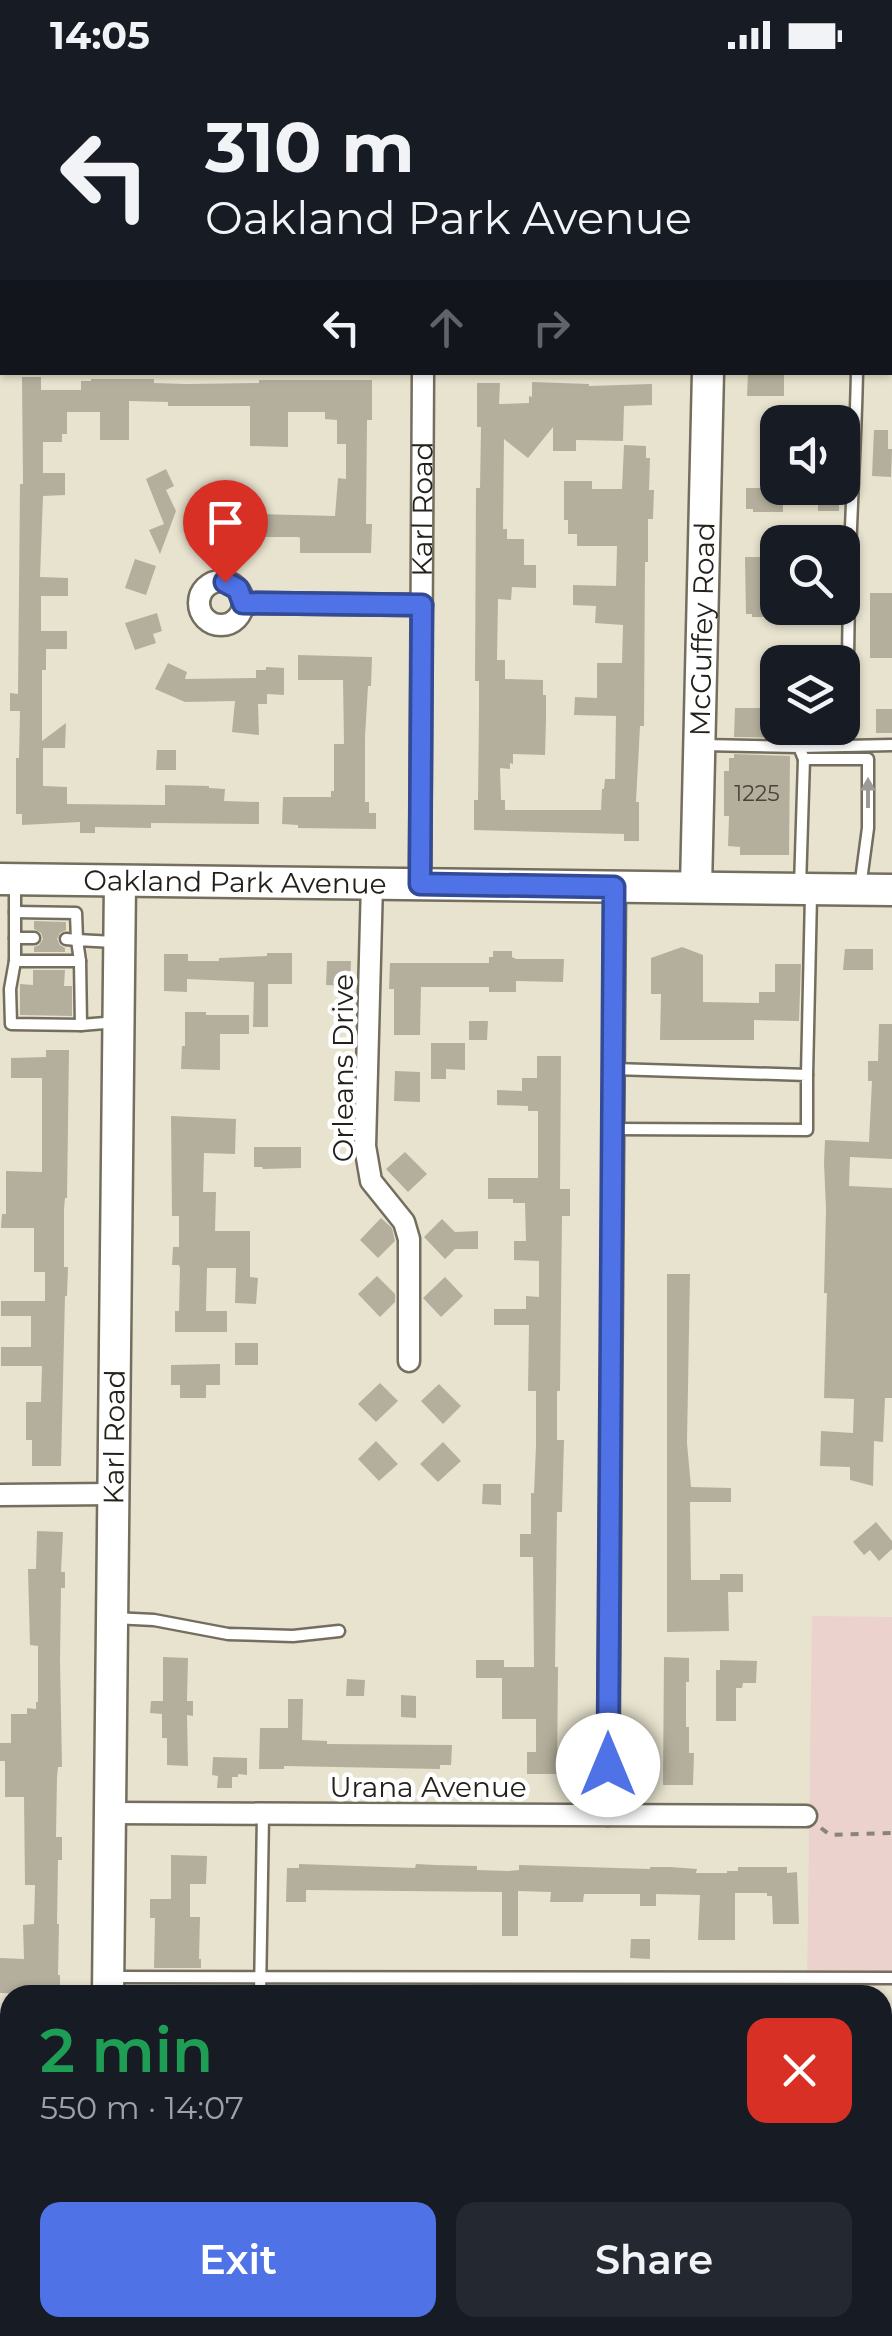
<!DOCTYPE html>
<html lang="en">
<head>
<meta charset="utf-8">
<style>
  body { margin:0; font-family:Montserrat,sans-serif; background:#242831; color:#f1f3f6; height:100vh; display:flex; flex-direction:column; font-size:38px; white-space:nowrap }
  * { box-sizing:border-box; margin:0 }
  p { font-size:32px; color:#9ea1a6 }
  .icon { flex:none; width:55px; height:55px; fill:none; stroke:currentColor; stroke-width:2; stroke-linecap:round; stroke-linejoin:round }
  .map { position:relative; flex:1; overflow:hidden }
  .sheet { position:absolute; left:0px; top:1915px; width:892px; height:352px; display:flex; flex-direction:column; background:#171b24; border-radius:30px 30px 0 0; box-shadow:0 2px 8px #0004 }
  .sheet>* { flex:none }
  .guide { position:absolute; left:0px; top:0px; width:892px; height:305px; box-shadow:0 2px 8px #0004; background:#171b24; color:#f1f3f6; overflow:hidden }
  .controls { position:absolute; left:760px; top:335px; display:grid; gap:20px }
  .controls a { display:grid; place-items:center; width:100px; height:100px; border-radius:20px; background:#171b24; box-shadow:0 2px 8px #0004; font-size:50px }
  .pin { position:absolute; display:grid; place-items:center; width:85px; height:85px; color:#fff; margin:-102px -42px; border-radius:50% 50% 50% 0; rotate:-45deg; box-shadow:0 0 10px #0007 }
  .pin .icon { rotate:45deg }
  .me { position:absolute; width:110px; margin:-55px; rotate:0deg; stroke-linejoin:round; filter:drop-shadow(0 0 8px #0008) }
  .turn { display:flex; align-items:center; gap:35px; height:210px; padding:0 40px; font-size:45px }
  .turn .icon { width:130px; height:130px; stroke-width:2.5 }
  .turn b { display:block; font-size:70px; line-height:85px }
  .lanes { display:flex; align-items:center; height:95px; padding:0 40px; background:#0003; justify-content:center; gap:50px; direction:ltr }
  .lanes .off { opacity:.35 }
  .round { display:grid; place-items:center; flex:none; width:105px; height:105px; border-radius:20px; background:#242831 }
  .overview { display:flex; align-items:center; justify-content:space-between; height:170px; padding:0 40px }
  h1 { font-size:60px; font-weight:600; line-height:75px; color:#1e9e55 }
  .button { display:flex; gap:20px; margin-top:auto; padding:20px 40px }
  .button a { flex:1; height:115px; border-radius:20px; background:#4f72e6; color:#fff; font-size:40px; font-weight:600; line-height:115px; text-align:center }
  .button a+a { background:#242831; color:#f1f3f6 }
  .status { display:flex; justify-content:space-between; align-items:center; height:70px; padding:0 50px; background:#171b24; direction:ltr }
  .status svg { height:28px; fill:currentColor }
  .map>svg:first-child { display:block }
</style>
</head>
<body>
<div class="status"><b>14:05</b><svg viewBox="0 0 49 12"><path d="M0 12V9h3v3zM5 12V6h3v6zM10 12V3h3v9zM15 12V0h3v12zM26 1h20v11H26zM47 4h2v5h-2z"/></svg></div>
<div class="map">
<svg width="892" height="2266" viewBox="0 0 892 2266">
  <rect width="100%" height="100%" fill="#e8e3cf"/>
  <!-- education -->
  <path fill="#ecd2cd" d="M 812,1546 L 892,1547 L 892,1912 L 807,1911 Z"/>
  <!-- building -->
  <g fill="#b4af9c">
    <path d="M 748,302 L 784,302 L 784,326 L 747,326 Z"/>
    <path d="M 22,307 L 41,307 L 41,320 L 81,320 L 81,311 L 91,311 L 91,309 L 154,309 L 154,313 L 187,314 L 259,313 L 259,310 L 372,310 L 372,350 L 367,350 L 366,454 L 372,454 L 371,483 L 300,483 L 300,468 L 298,467 L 256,467 L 256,444 L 335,446 L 338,408 L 346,409 L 346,374 L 337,374 L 337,350 L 325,349 L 325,342 L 288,342 L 288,377 L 250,376 L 250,336 L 168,336 L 168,332 L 129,331 L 129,370 L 100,370 L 100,342 L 67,342 L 67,364 L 62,364 L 62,372 L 43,372 L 43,403 L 65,403 L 65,425 L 43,426 L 40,507 L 68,508 L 68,526 L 41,526 L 41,561 L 67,561 L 67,579 L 46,579 L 46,600 L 42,600 L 42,671 L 66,653 L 65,678 L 43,678 L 43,716 L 67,717 L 67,734 L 165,735 L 165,715 L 209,716 L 209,718 L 225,719 L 224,731 L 259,732 L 259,754 L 151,753 L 151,758 L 95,757 L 95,763 L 80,763 L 80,752 L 22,755 L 22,744 L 16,744 L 16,688 L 19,688 L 20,641 L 10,641 L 10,623 L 18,624 L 20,414 L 23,414 Z"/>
    <path d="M 532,312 L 589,314 L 589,316 L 652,314 L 652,335 L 624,336 L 623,371 L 576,370 L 576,381 L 553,381 L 553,357 L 528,388 L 504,369 L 503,459 L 507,459 L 507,469 L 524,469 L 524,495 L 536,495 L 536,518 L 512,517 L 511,530 L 498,529 L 497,590 L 505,590 L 505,609 L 543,610 L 543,625 L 546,625 L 546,650 L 545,685 L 513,684 L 513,694 L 510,693 L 510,699 L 500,698 L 501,730 L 505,730 L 505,740 L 601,740 L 602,719 L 604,719 L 605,709 L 615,709 L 616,646 L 574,645 L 575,627 L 597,628 L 597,593 L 622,593 L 623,555 L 595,553 L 596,536 L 573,535 L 573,515 L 616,516 L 617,476 L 577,476 L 577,464 L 568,464 L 568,450 L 564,450 L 564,411 L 592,411 L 592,419 L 622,419 L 624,375 L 646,376 L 646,388 L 650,388 L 649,420 L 654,420 L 653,449 L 648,449 L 648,492 L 645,492 L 644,656 L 640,656 L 636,732 L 639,732 L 639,771 L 624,771 L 624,764 L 474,760 L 474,730 L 478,730 L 479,645 L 479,611 L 475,611 L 476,418 L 480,418 L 481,357 L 477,357 L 477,313 L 500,313 L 499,334 L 529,333 L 529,326 L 532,327 Z"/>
    <path d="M 874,360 L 888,360 L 888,379 L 892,379 L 891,407 L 872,406 Z"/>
    <path d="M 166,399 L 174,416 L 166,420 L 176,441 L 160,484 L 149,460 L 164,454 L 146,409 Z"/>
    <path d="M 746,418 L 783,418 L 783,442 L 753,442 L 753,439 L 746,439 Z"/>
    <path d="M 207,421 L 238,421 L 238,458 L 226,458 L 225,464 L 207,464 Z"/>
    <path d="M 818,426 L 839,427 L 839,441 L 818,441 Z"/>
    <path d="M 745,487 L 778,487 L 778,547 L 752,547 L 752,544 L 746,544 Z"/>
    <path d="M 135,489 L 156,496 L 146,525 L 125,518 Z"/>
    <rect x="870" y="523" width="22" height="65"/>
    <path d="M 157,543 L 162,561 L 153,564 L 156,573 L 135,580 L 125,553 Z"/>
    <path d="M 298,585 L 372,587 L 371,616 L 368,616 L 365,667 L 365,732 L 369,732 L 369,743 L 376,743 L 376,759 L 298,758 L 298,755 L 282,754 L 283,727 L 331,727 L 331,721 L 334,721 L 334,674 L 344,674 L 343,610 L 298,610 Z"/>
    <path d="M 168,593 L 187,602 L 185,609 L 256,608 L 256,600 L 266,600 L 266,597 L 284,598 L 284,625 L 267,624 L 267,634 L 258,634 L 259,665 L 232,662 L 235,631 L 185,632 L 155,619 Z"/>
    <path d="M 735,638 L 778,638 L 778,658 L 790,658 L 790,668 L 734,667 Z"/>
    <rect x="876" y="639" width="16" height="24"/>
    <path d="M 157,680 L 176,680 L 176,700 L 156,700 Z"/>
    <path d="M 734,684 L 790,686 L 789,785 L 740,785 L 740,777 L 728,776 L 729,746 L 724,746 L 724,701 L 729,701 L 729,688 L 734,688 Z"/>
    <path d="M 34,851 L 66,852 L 66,860 L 60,863 L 57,869 L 60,875 L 65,878 L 65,882 L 34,882 L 34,877 L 39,875 L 43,869 L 41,863 L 34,859 Z"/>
    <path d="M 682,877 L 703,885 L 703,932 L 759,933 L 759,922 L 775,922 L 775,894 L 801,894 L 799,951 L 754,950 L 754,970 L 660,970 L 661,924 L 651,924 L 651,888 Z"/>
    <path d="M 845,879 L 873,879 L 873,900 L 843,900 Z"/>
    <path d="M 493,881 L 512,881 L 512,887 L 516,889 L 564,889 L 563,912 L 516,911 L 516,922 L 489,922 L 489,917 L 421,917 L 420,965 L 394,965 L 394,919 L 389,919 L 390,893 L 489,893 L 489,887 L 493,887 Z"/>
    <path d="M 267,883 L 292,883 L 292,914 L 268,914 L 268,957 L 253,957 L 254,912 L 187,909 L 187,922 L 164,921 L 164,884 L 188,884 L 188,891 L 219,891 L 219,888 L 267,886 Z"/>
    <path d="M 327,891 L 351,891 L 350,916 L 326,915 Z"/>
    <path d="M 33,900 L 65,900 L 64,916 L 72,916 L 72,946 L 20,945 L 20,914 L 33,915 Z"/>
    <path d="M 185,942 L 206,942 L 206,945 L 249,945 L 249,964 L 220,964 L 220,1000 L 181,999 L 182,976 L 185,976 Z"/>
    <path d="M 469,951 L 488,951 L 487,970 L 469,970 Z"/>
    <path d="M 879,954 L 892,954 L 892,1089 L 850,1087 L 849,1116 L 892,1118 L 892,1328 L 885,1328 L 883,1372 L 874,1371 L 873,1416 L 850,1410 L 850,1397 L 820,1396 L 821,1361 L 853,1363 L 854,1329 L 824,1328 L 827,1223 L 824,1223 L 826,1139 L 824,1093 L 825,1070 L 869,1072 L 872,1011 L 868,1011 L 868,991 L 878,991 Z"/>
    <path d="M 431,973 L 465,973 L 465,1000 L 446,999 L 446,1009 L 431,1009 Z"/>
    <path d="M 46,980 L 69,980 L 67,1128 L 65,1128 L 64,1139 L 64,1197 L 68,1197 L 67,1226 L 65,1226 L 61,1396 L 32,1396 L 32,1370 L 26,1370 L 26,1332 L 41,1332 L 42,1296 L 1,1296 L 1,1277 L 31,1277 L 31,1246 L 1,1246 L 1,1231 L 45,1231 L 45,1202 L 34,1202 L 34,1158 L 1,1158 L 2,1144 L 6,1144 L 6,1101 L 42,1102 L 42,1008 L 11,1008 L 11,988 L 46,987 Z"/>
    <path d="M 537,986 L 561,986 L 560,1119 L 570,1119 L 570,1146 L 562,1146 L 560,1321 L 557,1321 L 557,1370 L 564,1370 L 562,1442 L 557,1442 L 555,1597 L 558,1597 L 557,1704 L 527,1704 L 527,1682 L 536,1682 L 536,1649 L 502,1649 L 502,1608 L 476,1608 L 476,1590 L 504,1590 L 504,1597 L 534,1597 L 533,1487 L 520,1487 L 520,1464 L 531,1464 L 531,1423 L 534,1423 L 536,1376 L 536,1321 L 528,1321 L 529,1255 L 494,1255 L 494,1239 L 526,1239 L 526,1226 L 539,1227 L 539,1191 L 514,1190 L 514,1171 L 526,1171 L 525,1133 L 513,1133 L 513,1129 L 488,1129 L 488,1108 L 538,1108 L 538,1041 L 528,1041 L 528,1036 L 497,1035 L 497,1020 L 522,1021 L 522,1008 L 537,1008 Z"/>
    <path d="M 395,1001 L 420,1002 L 420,1032 L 394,1031 Z"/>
    <path d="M 171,1046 L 236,1049 L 235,1084 L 204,1083 L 203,1122 L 216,1122 L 215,1161 L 250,1161 L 250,1207 L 258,1208 L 256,1234 L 235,1233 L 236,1198 L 207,1198 L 206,1241 L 227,1241 L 227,1262 L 175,1262 L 175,1241 L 179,1241 L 180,1198 L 179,1195 L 172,1195 L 173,1177 L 179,1177 L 179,1146 L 172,1146 Z"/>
    <path d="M 254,1077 L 301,1077 L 301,1098 L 263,1099 L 262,1097 L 254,1097 Z"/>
    <path d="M 405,1082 L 427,1104 L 408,1122 L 386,1099 Z"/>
    <path d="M 381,1148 L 392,1158 L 395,1171 L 378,1188 L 360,1170 Z"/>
    <path d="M 442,1149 L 455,1162 L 478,1161 L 478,1179 L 455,1179 L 445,1189 L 424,1167 Z"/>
    <path d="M 667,1204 L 690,1204 L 687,1373 L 691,1417 L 731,1418 L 731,1432 L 690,1432 L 691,1510 L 720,1510 L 720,1504 L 743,1504 L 743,1522 L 728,1522 L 729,1561 L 667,1562 Z"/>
    <path d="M 377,1206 L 395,1224 L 395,1232 L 380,1247 L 358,1224 Z"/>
    <path d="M 445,1207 L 463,1226 L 441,1247 L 423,1228 Z"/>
    <rect x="235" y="1273" width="23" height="22"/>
    <path d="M 220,1294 L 220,1315 L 206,1315 L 206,1328 L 180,1328 L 180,1315 L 171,1315 L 171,1295 Z"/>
    <path d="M 380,1313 L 398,1331 L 376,1352 L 358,1334 Z"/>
    <path d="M 439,1314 L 461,1336 L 443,1354 L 421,1331 Z"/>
    <path d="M 376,1371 L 398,1394 L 379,1411 L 358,1389 Z"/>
    <path d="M 443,1372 L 461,1391 L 438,1412 L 420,1394 Z"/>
    <path d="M 483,1414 L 501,1414 L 501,1435 L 482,1434 Z"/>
    <path d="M 876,1452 L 892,1471 L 892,1479 L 879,1491 L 870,1480 L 864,1485 L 853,1472 Z"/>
    <path d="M 37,1461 L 63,1462 L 61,1502 L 65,1502 L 65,1518 L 61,1518 L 60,1591 L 62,1697 L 58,1697 L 57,1707 L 56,1767 L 62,1767 L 62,1790 L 58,1790 L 57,1854 L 59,1854 L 58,1905 L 60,1905 L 60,1925 L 0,1923 L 0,1888 L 24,1889 L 23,1855 L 34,1854 L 35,1815 L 25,1815 L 24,1727 L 5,1727 L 5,1691 L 0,1691 L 0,1673 L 11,1673 L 11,1644 L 27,1644 L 27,1638 L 36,1639 L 36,1632 L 38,1632 L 38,1576 L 30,1575 L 28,1499 L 36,1499 Z"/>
    <path d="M 163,1587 L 188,1588 L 187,1631 L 193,1631 L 193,1646 L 187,1645 L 188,1696 L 167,1695 L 167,1668 L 162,1668 L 162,1644 L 150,1643 L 151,1631 L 163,1631 Z"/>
    <path d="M 664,1587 L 689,1588 L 689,1612 L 686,1612 L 686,1657 L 689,1657 L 689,1683 L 694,1683 L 693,1715 L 663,1715 Z"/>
    <path d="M 720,1590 L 757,1591 L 756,1613 L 743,1613 L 742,1618 L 736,1618 L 736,1651 L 716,1651 L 716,1600 L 720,1600 Z"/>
    <path d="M 347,1609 L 365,1610 L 364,1626 L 346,1626 Z"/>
    <path d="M 401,1625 L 416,1626 L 416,1648 L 401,1647 Z"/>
    <path d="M 288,1629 L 303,1629 L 302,1670 L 327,1671 L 327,1674 L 452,1675 L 451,1695 L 440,1695 L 440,1699 L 284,1696 L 284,1699 L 259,1699 L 260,1658 L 288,1658 Z"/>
    <path d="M 213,1687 L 247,1688 L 247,1705 L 238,1704 L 238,1707 L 232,1707 L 232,1718 L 217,1718 L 218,1706 L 212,1705 Z"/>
    <path d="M 171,1785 L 207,1786 L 206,1814 L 190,1814 L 190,1847 L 200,1847 L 199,1889 L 201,1889 L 201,1898 L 154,1898 L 155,1848 L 150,1848 L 150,1829 L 171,1829 Z"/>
    <path d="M 299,1794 L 415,1798 L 416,1794 L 435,1795 L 477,1796 L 477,1800 L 508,1801 L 519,1800 L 519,1795 L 650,1799 L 650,1797 L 670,1797 L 697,1799 L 696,1803 L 727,1803 L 727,1801 L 738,1801 L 738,1797 L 787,1797 L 787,1803 L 797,1802 L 799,1854 L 773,1854 L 772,1826 L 767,1826 L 767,1823 L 735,1823 L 735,1870 L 698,1870 L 700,1825 L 656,1824 L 656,1836 L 640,1836 L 640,1824 L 584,1824 L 583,1832 L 550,1832 L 551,1822 L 518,1821 L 518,1866 L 502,1866 L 502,1822 L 306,1820 L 306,1832 L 286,1832 L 287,1798 L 299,1798 Z"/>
    <path d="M 631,1869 L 650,1869 L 650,1889 L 630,1888 Z"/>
    <path d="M 154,1916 L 176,1916 L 175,1925 L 153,1925 Z"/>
  </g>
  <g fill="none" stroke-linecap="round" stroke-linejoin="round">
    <!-- lane casing -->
    <g stroke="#736e5d" stroke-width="15">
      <g id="lane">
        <path d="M 863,2 L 863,0"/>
        <path d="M 703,675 L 799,677 L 804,689"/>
        <path d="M 847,676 C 848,603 848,531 851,458 C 853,406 856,355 857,302"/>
        <path d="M 799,677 L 892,675"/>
        <path d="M 15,811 L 15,891 L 80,891"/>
        <path d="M 800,817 L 804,689 L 868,689 L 868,758 L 860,818"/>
        <path d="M 15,842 L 76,843 L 77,870 L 66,869"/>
        <path d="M 15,868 L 34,868"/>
        <path d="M 114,872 L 77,870 L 80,891 L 81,955 L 117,952"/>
        <path d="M 15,891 L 10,919 L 11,954 L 81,955"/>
        <path d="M 807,1005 L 811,825"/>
        <path d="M 613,1059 L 807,1060 L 807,1005 L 614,999"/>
        <path d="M 113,1548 L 154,1550 L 228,1564 L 293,1566 L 339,1561"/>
        <path d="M 113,1907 L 892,1908"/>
        <path d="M 260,1925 L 263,1745"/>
        <path d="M 882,2234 L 892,2234"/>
        <path d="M 258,2266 L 259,2258"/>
      </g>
    </g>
    <!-- street casing -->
    <g stroke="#736e5d" stroke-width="25">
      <g id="street">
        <path d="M 349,0 L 353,2"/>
        <path d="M 0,231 L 2,231"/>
        <path d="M 890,239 L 892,239"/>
        <circle cx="221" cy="533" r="22"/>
        <path d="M 243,533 L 422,535"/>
        <path d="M 372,813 L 365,1076 L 371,1111 L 404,1152 L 409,1169 L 409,1291"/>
        <path id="s1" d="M 420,814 L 423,302"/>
        <path d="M 0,1425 L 114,1424"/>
        <path d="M 110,1743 L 806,1746"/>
        <path d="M 608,1745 L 615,817"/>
        <path d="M 0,2006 L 10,2006"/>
        <path d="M 882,2069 L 892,2069"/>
        <path d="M 815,2266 L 815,2258"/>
      </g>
    </g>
    <!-- secondary casing -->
    <g stroke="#736e5d" stroke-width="35">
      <g id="secondary">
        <path d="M 715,2 L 715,0"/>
        <path id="s2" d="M 0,809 L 892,820"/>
        <path id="s3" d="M 696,817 L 708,302"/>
        <path id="s4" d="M 108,1925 L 120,812"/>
        <path d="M 105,2266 L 105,2258"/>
      </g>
    </g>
    <!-- path -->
    <path stroke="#888577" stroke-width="4" stroke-dasharray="8 8" stroke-linecap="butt" d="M 821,1758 L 830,1765 L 892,1763"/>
    <!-- lane -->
    <use href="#lane" stroke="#fff" stroke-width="10"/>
    <!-- street -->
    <use href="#street" stroke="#fff" stroke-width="20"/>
    <!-- secondary -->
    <use href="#secondary" stroke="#fff" stroke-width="30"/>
  </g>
  <!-- one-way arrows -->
  <defs><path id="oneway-solid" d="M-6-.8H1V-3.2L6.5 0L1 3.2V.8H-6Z" transform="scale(2.5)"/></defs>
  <use fill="#9c9b98" href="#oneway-solid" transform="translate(868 723) rotate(-90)"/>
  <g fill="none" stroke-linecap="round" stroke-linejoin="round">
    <!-- route casing -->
    <g stroke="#334a96" stroke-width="25">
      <path id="route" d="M 225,512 L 238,519 L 243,533 L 422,535 L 420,814 L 614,817 L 608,1695"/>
    </g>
    <!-- route -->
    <use href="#route" stroke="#4f72e6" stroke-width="18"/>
  </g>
  <g text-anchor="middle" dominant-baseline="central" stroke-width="9" stroke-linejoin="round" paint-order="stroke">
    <!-- number labels -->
    <g font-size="22" fill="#47443a">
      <text x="757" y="723">1225</text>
    </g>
    <!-- street labels -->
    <g font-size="28" fill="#23211a" stroke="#fff">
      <text stroke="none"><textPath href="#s1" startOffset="375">Karl Road</textPath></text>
      <text stroke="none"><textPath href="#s3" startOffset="258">McGuffey Road</textPath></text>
      <text stroke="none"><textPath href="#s2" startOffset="235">Oakland Park Avenue</textPath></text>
      <text transform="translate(343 998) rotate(-90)">Orleans Drive</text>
      <text stroke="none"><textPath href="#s4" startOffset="558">Karl Road</textPath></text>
      <text x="428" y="1717">Urana Avenue</text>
    </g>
  </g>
</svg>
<div class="controls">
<a><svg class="icon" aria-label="sound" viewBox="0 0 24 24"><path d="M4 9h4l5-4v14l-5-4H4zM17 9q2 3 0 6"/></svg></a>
<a><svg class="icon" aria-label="search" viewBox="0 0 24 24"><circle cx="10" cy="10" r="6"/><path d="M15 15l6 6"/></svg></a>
<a><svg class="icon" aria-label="layers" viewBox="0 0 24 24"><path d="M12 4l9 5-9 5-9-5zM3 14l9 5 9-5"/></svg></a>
</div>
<div class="pin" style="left:225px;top:512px;background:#d93025"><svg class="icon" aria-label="arrive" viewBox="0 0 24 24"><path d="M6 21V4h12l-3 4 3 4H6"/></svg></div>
<svg class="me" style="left:608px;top:1695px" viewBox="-20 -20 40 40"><circle r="19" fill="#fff"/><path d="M0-13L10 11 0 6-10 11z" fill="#4f72e6"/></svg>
<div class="guide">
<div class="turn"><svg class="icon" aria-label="left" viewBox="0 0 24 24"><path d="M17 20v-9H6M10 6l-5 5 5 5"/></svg><div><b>310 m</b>Oakland Park Avenue</div></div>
<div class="lanes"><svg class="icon" aria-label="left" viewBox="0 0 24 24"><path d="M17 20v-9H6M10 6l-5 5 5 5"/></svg><svg class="icon off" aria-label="ahead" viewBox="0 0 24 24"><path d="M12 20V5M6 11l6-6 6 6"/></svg><svg class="icon off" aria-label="right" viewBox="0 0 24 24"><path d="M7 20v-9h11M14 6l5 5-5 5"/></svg></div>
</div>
<section class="sheet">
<div class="overview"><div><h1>2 min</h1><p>550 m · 14:07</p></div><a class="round" style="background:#d93025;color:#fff"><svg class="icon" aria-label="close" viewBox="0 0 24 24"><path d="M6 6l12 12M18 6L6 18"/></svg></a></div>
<div class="button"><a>Exit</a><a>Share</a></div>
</section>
</div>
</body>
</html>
